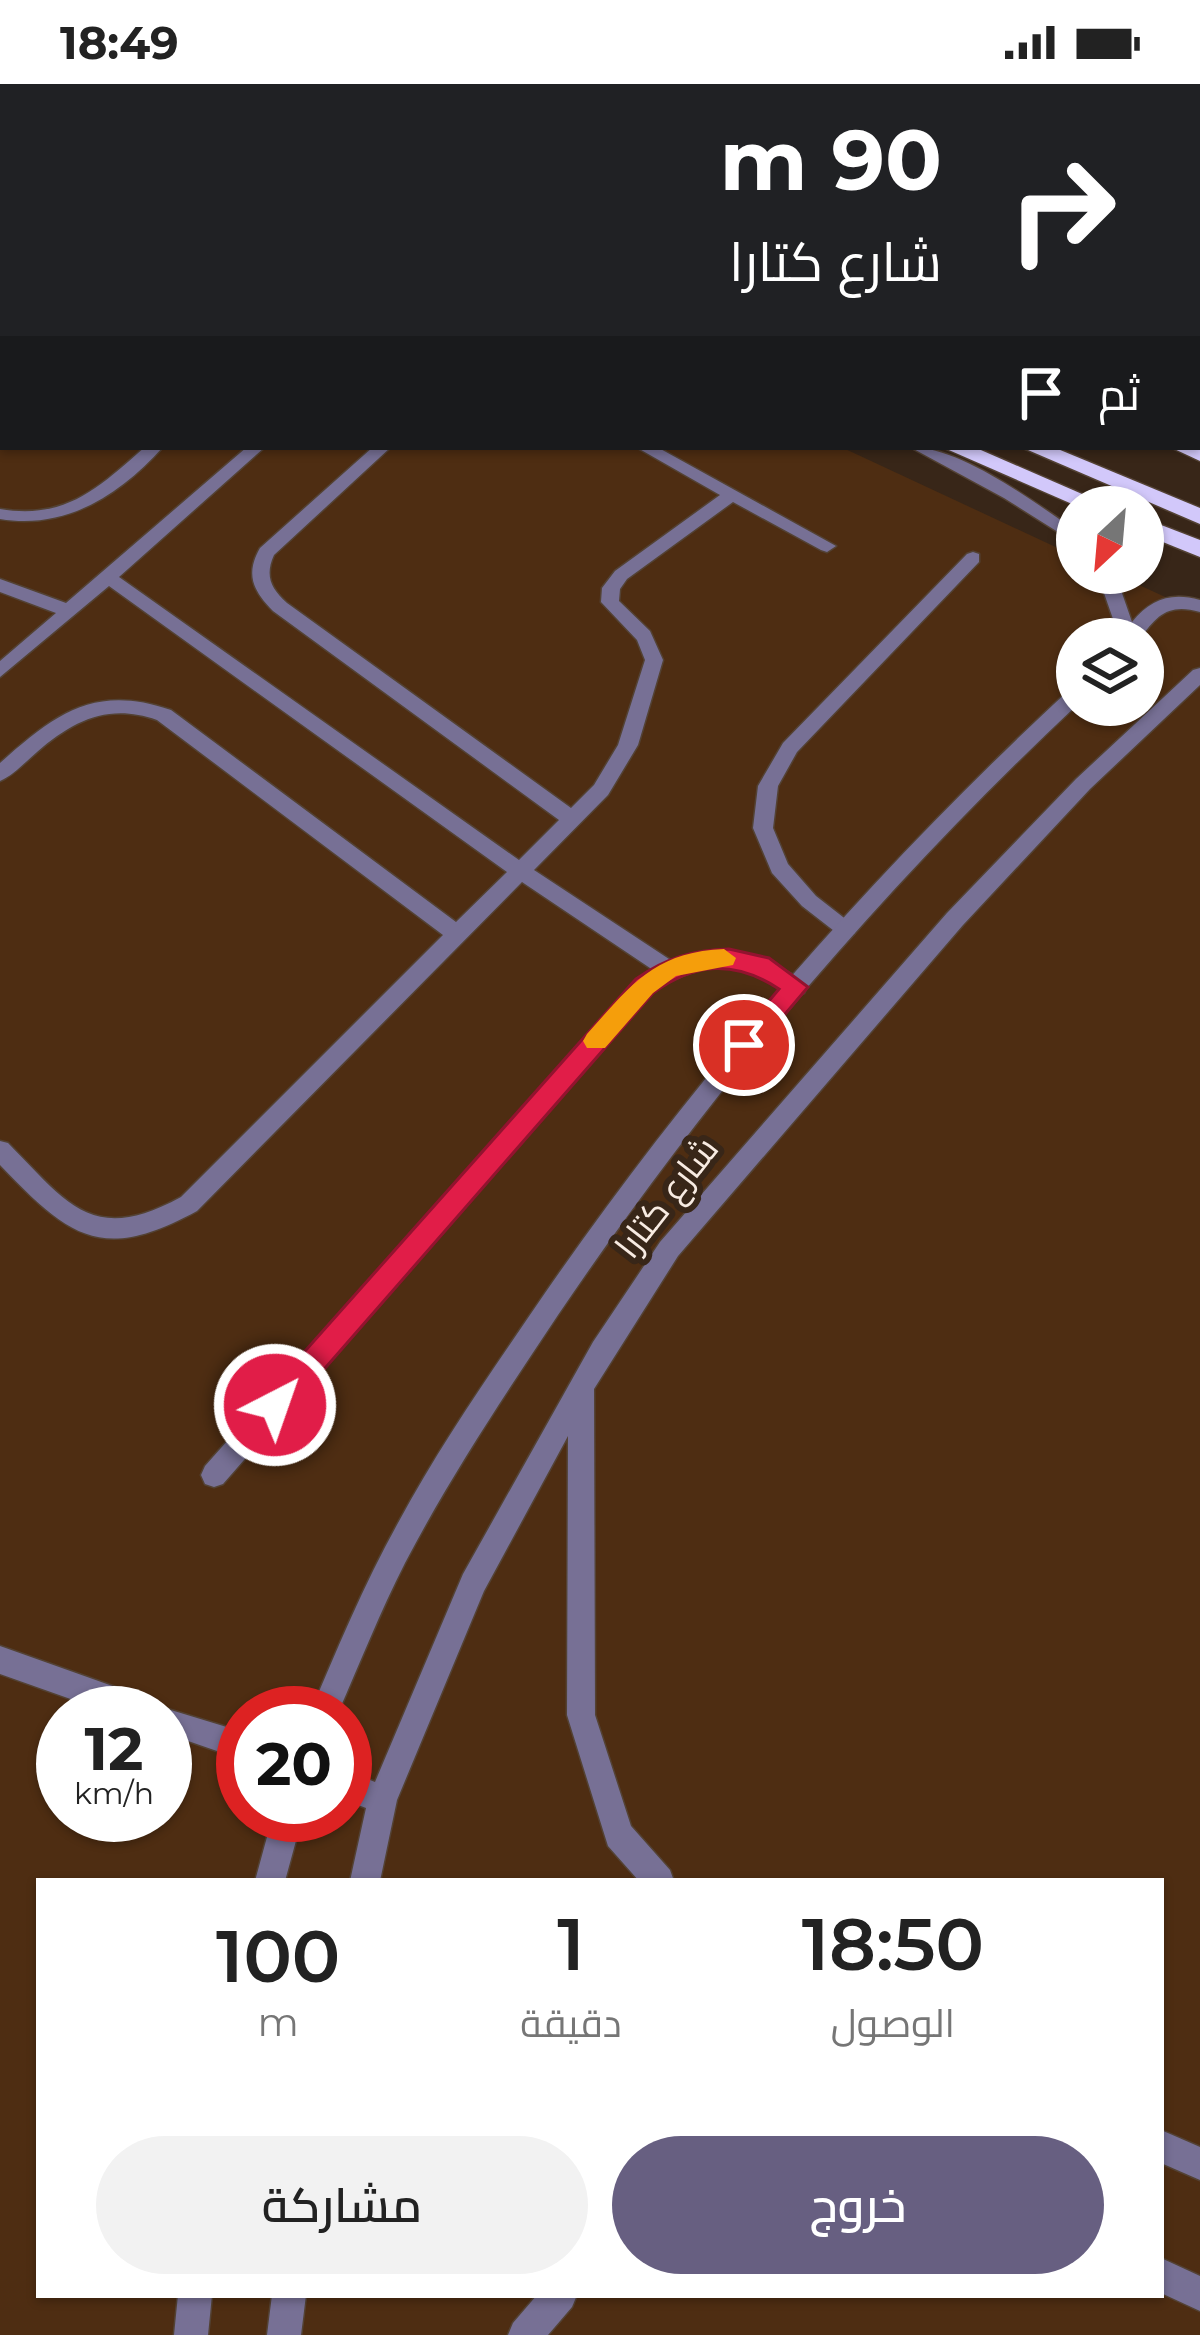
<!DOCTYPE html>
<html lang="ar">
<head>
<meta charset="utf-8">
<style>
  body { margin:0; font-family:Montserrat,Cairo,sans-serif; background:#f2f2f2; color:#222; direction:rtl; height:100vh; display:flex; flex-direction:column; font-size:45px; white-space:nowrap }
  * { box-sizing:border-box; margin:0 }
  p { font-size:39px; color:#767676 }
  .icon { flex:none; width:66px; height:66px; fill:none; stroke:currentColor; stroke-width:2; stroke-linecap:round; stroke-linejoin:round }
  .map { position:relative; flex:1; overflow:hidden; direction:ltr }
  .side { position:absolute; left:36px; top:1794px; width:1128px; height:420px; display:flex; flex-direction:column; background:#fff; border-radius:0px; box-shadow:0 3px 9px #0004; direction:rtl }
  .side>* { flex:none }
  .hud { position:absolute; left:0px; top:0px; width:1200px; height:366px; box-shadow:0 3px 9px #0004; direction:rtl; background:#202124; color:#fff; overflow:hidden }
  .needle { width:78px; rotate:206deg }
  .buttons { position:absolute; left:1056px; top:402px; display:grid; gap:24px }
  .buttons a { display:grid; place-items:center; width:108px; height:108px; border-radius:50%; background:#fff; box-shadow:0 3px 9px #0004; font-size:60px }
  .speed { position:absolute; left:36px; top:1602px; display:flex; gap:24px; font-size:60px; font-weight:700; text-align:center }
  .speed>* { display:grid; place-content:center; width:156px; height:156px; border-radius:50%; background:#fff; box-shadow:0 3px 9px #0004; line-height:1 }
  .speed small { font-size:30px; font-weight:400 }
  .speed .limit { border:18px solid #d22; background:#fff; color:#111 }
  .pin { position:absolute; display:grid; place-items:center; width:102px; height:102px; color:#fff; margin:-51px; border:6px solid #fff; border-radius:50%; box-shadow:0 3px 12px #0007 }
  .me { position:absolute; width:132px; margin:-66px; rotate:41deg; stroke-linejoin:round; filter:drop-shadow(0 0 9px #0008) }
  .turn { display:flex; align-items:center; gap:42px; height:252px; padding:0 60px; font-size:54px }
  .turn .icon { width:156px; height:156px; stroke-width:2.5 }
  .turn b { display:block; font-size:84px; line-height:102px }
  .then { display:flex; align-items:center; height:114px; padding:0 60px; background:#0003; gap:24px; font-size:45px }
  .eta { display:flex; justify-content:space-evenly; align-items:center; height:204px; text-align:center }
  .eta b { font-size:72px; font-weight:600; line-height:84px }
  .action { display:flex; gap:24px; margin-top:auto; padding:24px 60px }
  .action a { flex:1; height:138px; border-radius:72px; background:#675f81; color:#fff; font-size:48px; font-weight:600; line-height:138px; text-align:center }
  .action a+a { background:#f2f2f2; color:#222 }
  .status { display:flex; justify-content:space-between; align-items:center; height:84px; padding:0 60px; background:#fff; direction:ltr }
  .status svg { height:33px; fill:currentColor }
  .map>svg:first-child { display:block }
</style>
</head>
<body>
<div class="status"><b>18:49</b><svg viewBox="0 0 49 12"><path d="M0 12V9h3v3zM5 12V6h3v6zM10 12V3h3v9zM15 12V0h3v12zM26 1h20v11H26zM47 4h2v5h-2z"/></svg></div>
<div class="map">
<svg width="1200" height="2251" viewBox="0 0 1200 2251">
  <rect width="100%" height="100%" fill="#382618"/>
  <!-- green -->
  <path fill="#4e2d12" fill-rule="evenodd" d="M 0,36 L 3,363 L 841,363 L 1077,473 L 1077,489 L 1113,489 L 1200,529 L 1200,2251 L 0,2251 ZM 1077,555 L 1143,555 L 1143,621 L 1077,621 ZM 63,1629 L 165,1629 L 165,1731 L 63,1731 ZM 243,1629 L 345,1629 L 345,1731 L 243,1731 ZM 39,1797 L 1161,1797 L 1161,2211 L 39,2211 Z"/>
  <g fill="none" stroke-linecap="round" stroke-linejoin="round">
    <!-- service casing -->
    <g stroke="#534234" stroke-width="3">
      <g id="service">
        <rect x="0" y="92" width="3" height="9"/>
        <path d="M 145,363 L 163,363 C 120,411 66,446 0,435 L 0,425 C 66,436 98,404 145,363 Z"/>
        <path d="M 247,363 L 265,363 L 119,493 L 519,776 L 559,736 L 273,527 C 253,507 245,490 260,464 L 373,363 L 391,363 L 274,471 C 265,491 270,504 287,519 L 571,724 L 594,701 L 618,661 L 645,576 L 637,556 L 601,518 L 602,504 L 615,487 L 720,411 L 636,363 L 657,363 L 836,462 L 827,468 L 821,466 L 733,418 L 627,495 L 620,505 L 619,517 L 650,547 L 663,576 L 638,661 L 608,711 L 534,786 L 672,877 C 721,859 761,871 804,897 L 807,903 L 804,909 C 789,912 782,904 769,897 C 726,874 691,883 652,908 L 223,1400 L 214,1403 L 205,1400 L 201,1391 L 205,1382 L 636,896 L 653,886 L 522,798 L 197,1127 C 102,1179 70,1154 0,1081 L 0,1057 L 8,1059 C 69,1121 93,1161 181,1113 L 443,851 L 157,636 C 109,619 74,636 37,668 C 25,678 14,691 0,697 L 0,679 C 56,629 95,600 171,626 L 456,838 L 507,788 L 109,502 L 0,593 L 0,577 L 56,529 L 0,508 L 0,495 L 66,519 Z"/>
        <path d="M 973,468 L 979,470 L 979,478 L 797,668 L 778,702 L 773,744 L 788,780 L 816,812 L 857,844 L 854,850 L 838,850 L 802,822 L 772,789 L 753,744 L 758,702 L 783,659 L 967,470 Z"/>
      </g>
    </g>
    <!-- minor casing -->
    <g stroke="#534234" stroke-width="3">
      <g id="minor">
        <path d="M 910,363 C 962,363 1033,418 1077,447 L 1077,460 L 1004,414 Z"/>
        <path d="M 1097,489 L 1115,489 L 1132,538 C 1151,515 1171,508 1200,516 L 1200,528 C 1170,519 1157,530 1140,555 L 1120,555 Z"/>
        <path d="M 1200,584 L 1200,601 L 1090,705 L 963,841 L 678,1172 L 594,1305 L 595,1631 L 631,1742 L 670,1786 L 674,1797 L 639,1797 L 608,1762 L 567,1631 L 568,1352 L 484,1507 L 397,1716 L 380,1797 L 350,1797 L 366,1724 L 345,1716 L 345,1686 L 375,1698 L 463,1490 L 593,1258 L 660,1158 L 947,829 L 1076,695 L 1193,586 Z"/>
        <path d="M 1077,604 L 1077,621 C 881,805 709,1008 558,1231 C 504,1312 450,1393 405,1479 C 380,1528 360,1579 338,1629 L 310,1629 C 337,1565 364,1500 398,1439 C 441,1359 494,1284 545,1209 C 698,988 873,788 1070,605 Z"/>
        <path d="M 0,1562 L 149,1615 L 161,1623 L 243,1648 L 243,1676 L 165,1649 L 165,1629 L 110,1629 L 0,1590 Z"/>
        <path d="M 273,1731 L 303,1731 L 285,1797 L 255,1797 Z"/>
        <path d="M 1161,2046 L 1200,2063 L 1200,2096 L 1161,2079 Z"/>
        <path d="M 1161,2174 L 1200,2192 L 1200,2227 L 1161,2209 Z"/>
        <path d="M 178,2211 L 212,2211 L 208,2251 L 174,2251 Z"/>
        <path d="M 272,2211 L 306,2211 L 301,2251 L 267,2251 Z"/>
        <path d="M 537,2211 L 577,2211 L 572,2223 L 548,2251 L 508,2251 L 513,2239 Z"/>
      </g>
    </g>
    <!-- secondary casing -->
    <g stroke="#534234" stroke-width="3">
      <path id="secondary" d="M 657,0 L 671,0 L 656,3 Z"/>
    </g>
    <!-- trunk casing -->
    <g stroke="#534234" stroke-width="3">
      <g id="trunk">
        <path d="M 14,0 L 43,0 L 45,3 L 16,3 Z"/>
        <path d="M 228,0 L 253,0 L 255,3 L 230,3 Z"/>
        <path d="M 444,0 L 470,0 L 472,3 L 446,3 Z"/>
        <path d="M 712,0 L 730,0 L 732,3 L 714,3 Z"/>
        <path d="M 1197,255 L 1200,256 L 1200,270 L 1197,269 Z"/>
        <path d="M 1197,317 L 1200,318 L 1200,332 L 1197,331 Z"/>
        <path d="M 1200,362 L 1200,377 L 1170,363 L 1197,361 Z"/>
        <path d="M 942,363 L 974,363 L 1112,423 L 1079,423 Z"/>
        <path d="M 1021,363 L 1053,363 L 1200,424 L 1200,440 Z"/>
        <path d="M 1143,434 L 1200,456 L 1200,473 L 1143,450 Z"/>
      </g>
    </g>
    <!-- service -->
    <use href="#service" fill="#777095" fill-rule="evenodd"/>
    <!-- minor -->
    <use href="#minor" fill="#777095" fill-rule="evenodd"/>
    <!-- secondary -->
    <use href="#secondary" fill="#a396d2" fill-rule="evenodd"/>
    <!-- trunk -->
    <use href="#trunk" fill="#d2c8fa" fill-rule="evenodd"/>
  </g>
  <!-- route -->
  <path fill="#e11d48" stroke="#92132f" stroke-width="3" d="M 729,865 L 769,874 L 808,903 L 753,968 L 735,968 L 732,961 L 779,905 C 735,876 695,878 653,909 L 285,1330 L 275,1334 L 265,1330 L 260,1321 L 265,1312 L 636,895 C 666,874 693,866 729,865 Z"/>
  <!-- slow -->
  <path fill="#f59e0b" d="M 724,865 L 736,874 L 733,881 L 676,892 L 653,909 L 605,964 L 587,964 L 583,957 L 587,950 C 631,901 654,868 724,865 Z"/>
  <g text-anchor="middle" dominant-baseline="central" stroke-width="12" stroke-linejoin="round" paint-order="stroke">
    <!-- street labels -->
    <g font-size="36" fill="#f8ebe2" stroke="#382618">
      <text transform="translate(666 1113) rotate(-52)">شارع كتارا</text>
    </g>
  </g>
</svg>
<div class="buttons">
<a><svg class="needle" viewBox="-14 -14 28 28"><path d="M0-13l5 13h-10z" fill="#e53935"/><path d="M0 13l5-13h-10z" fill="#767676"/></svg></a>
<a><svg class="icon" aria-label="layers" viewBox="0 0 24 24"><path d="M12 4l9 5-9 5-9-5zM3 14l9 5 9-5"/></svg></a>
</div>
<div class="speed"><div>12<small>km/h</small></div><div class="limit">20</div></div>
<div class="pin" style="left:744px;top:961px;background:#d93025"><svg class="icon" aria-label="arrive" viewBox="0 0 24 24"><path d="M6 21V4h12l-3 4 3 4H6"/></svg></div>
<svg class="me" style="left:275px;top:1321px" viewBox="-20 -20 40 40"><circle r="17" fill="#e11d48" stroke="#fff" stroke-width="3"/><path d="M0-11L8 9 0 5-8 9z" fill="#fff"/></svg>
<div class="hud">
<div class="turn"><svg class="icon" aria-label="right" viewBox="0 0 24 24"><path d="M7 20v-9h11M14 6l5 5-5 5"/></svg><div><b>90 m</b>شارع كتارا</div></div>
<div class="then">ثم<svg class="icon" aria-label="arrive" viewBox="0 0 24 24"><path d="M6 21V4h12l-3 4 3 4H6"/></svg></div>
</div>
<section class="side">
<div class="eta">
<div><b>18:50</b><p>الوصول</p></div>
<div><b>1</b><p>دقيقة</p></div>
<div><b>100</b><p>m</p></div>
</div>
<div class="action"><a>خروج</a><a>مشاركة</a></div>
</section>
</div>
</body>
</html>
